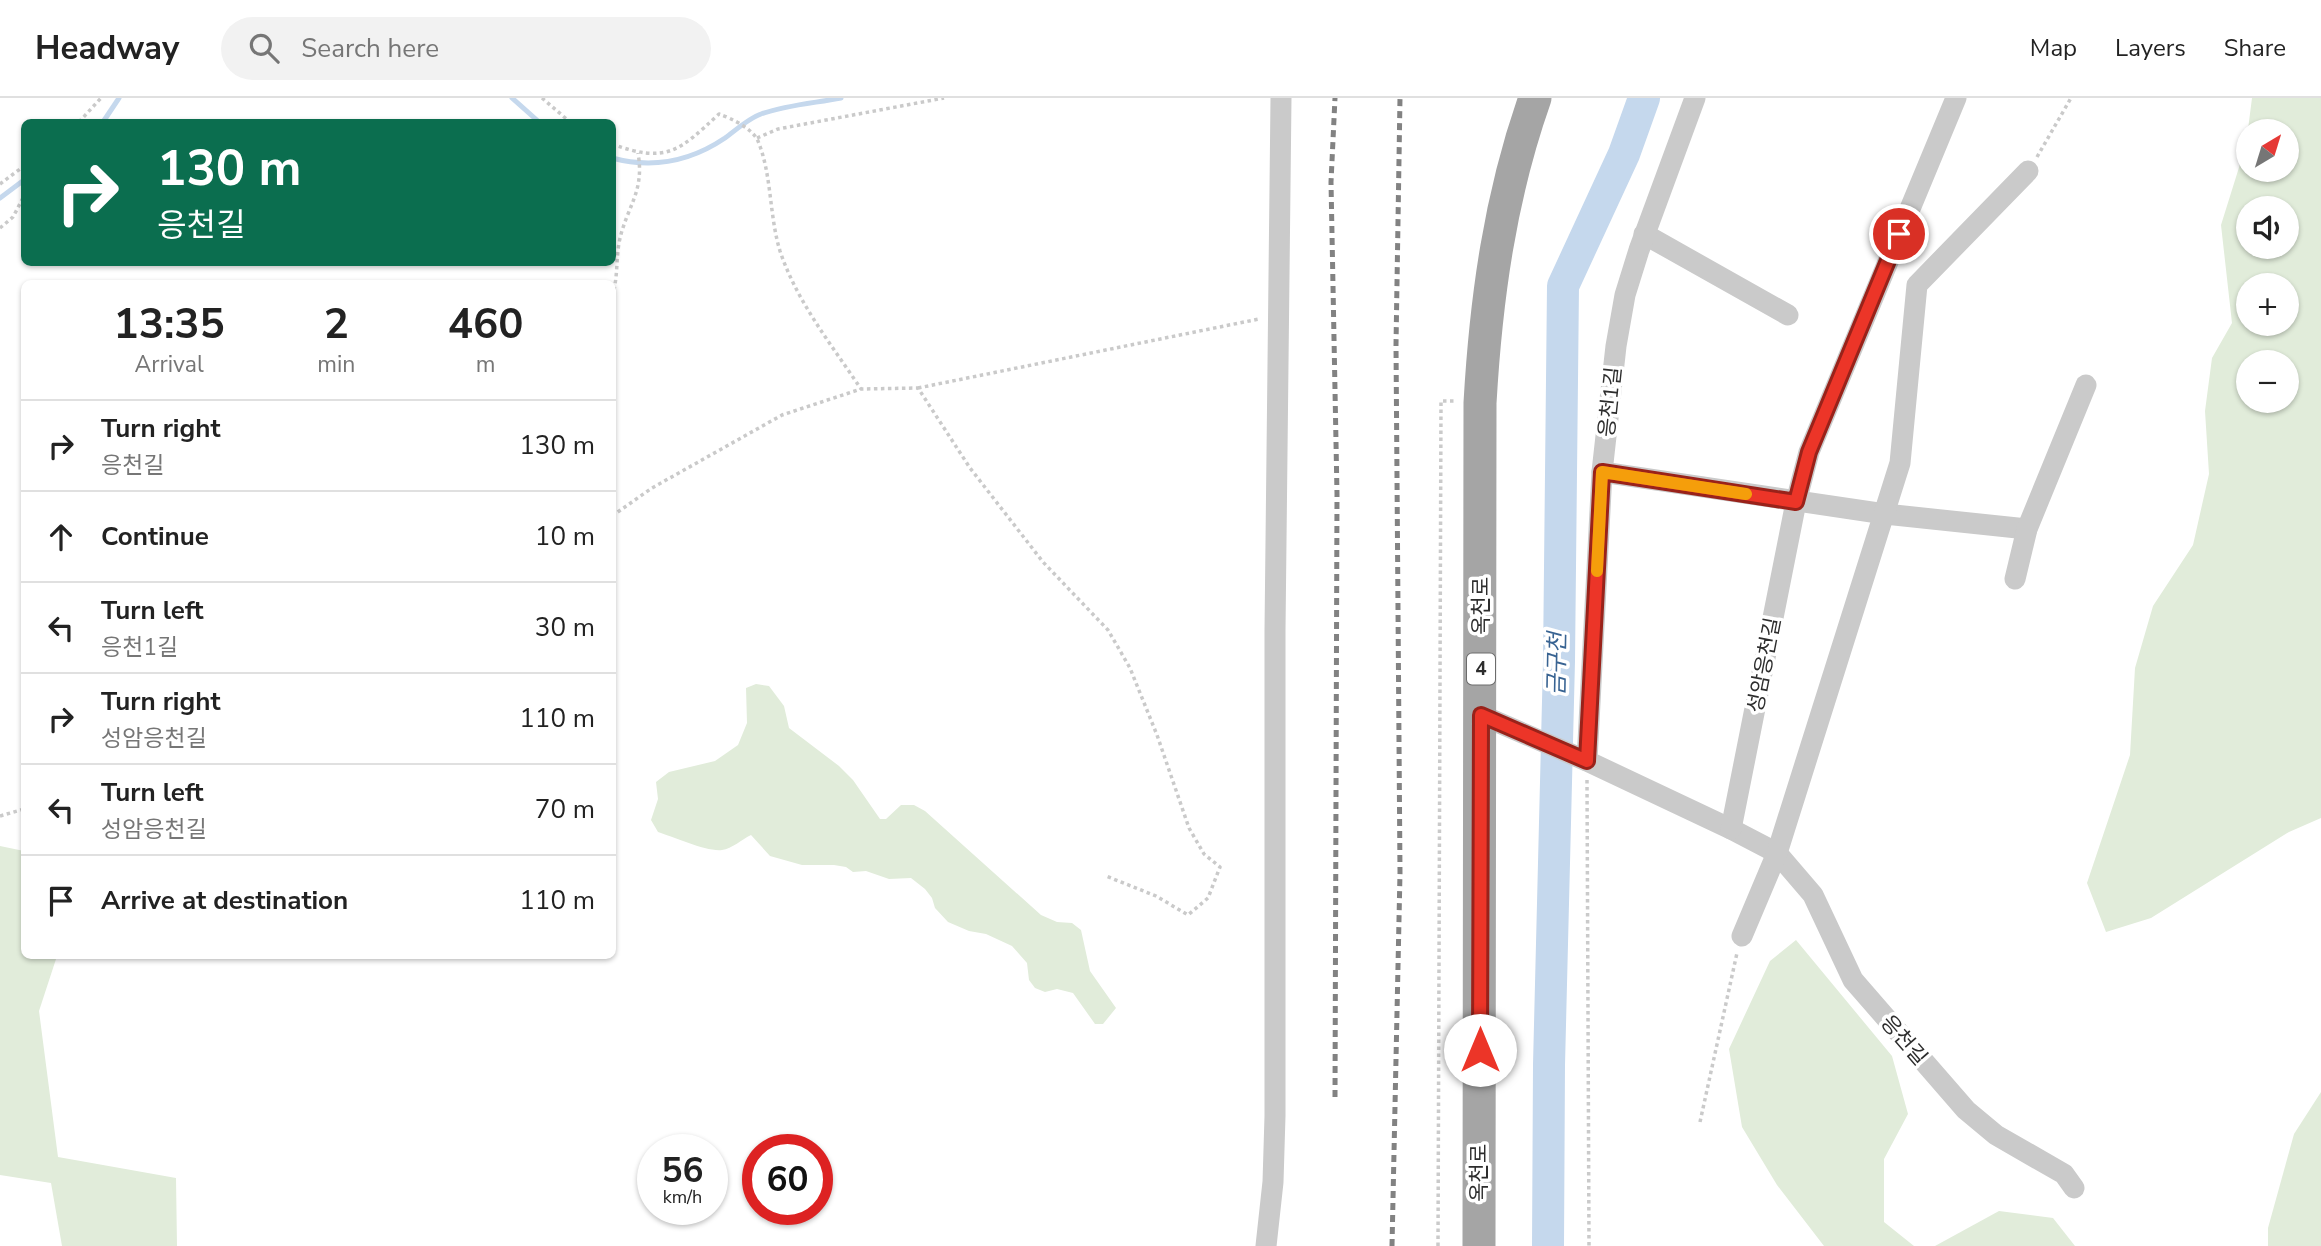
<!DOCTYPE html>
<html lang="en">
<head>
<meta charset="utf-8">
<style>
  body { margin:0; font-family:"Nunito Sans","Noto Sans KR",sans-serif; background:#f2f2f2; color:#222; height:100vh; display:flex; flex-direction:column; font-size:26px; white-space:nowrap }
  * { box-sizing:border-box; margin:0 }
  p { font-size:23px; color:#767676 }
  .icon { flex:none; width:38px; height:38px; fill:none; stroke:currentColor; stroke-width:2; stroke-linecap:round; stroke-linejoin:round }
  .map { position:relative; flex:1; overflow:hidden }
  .sheet { position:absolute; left:21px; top:182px; width:595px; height:679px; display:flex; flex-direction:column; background:#fff; border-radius:10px; box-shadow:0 2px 5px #0004 }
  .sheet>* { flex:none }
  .hud { position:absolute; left:21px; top:21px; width:595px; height:147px; border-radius:10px; box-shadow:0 2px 5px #0004; background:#0b6e4f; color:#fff; overflow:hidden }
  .needle { width:46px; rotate:38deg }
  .fabs { position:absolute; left:2236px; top:21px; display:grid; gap:14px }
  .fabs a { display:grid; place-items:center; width:63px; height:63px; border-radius:50%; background:#fff; box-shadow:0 2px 5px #0004; font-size:35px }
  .speed { position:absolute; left:637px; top:1036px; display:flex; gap:14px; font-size:35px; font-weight:700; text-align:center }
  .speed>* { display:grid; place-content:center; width:91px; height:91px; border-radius:50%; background:#fff; box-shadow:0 2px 5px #0004; line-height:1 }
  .speed small { font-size:18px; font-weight:400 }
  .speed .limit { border:10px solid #d22; background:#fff; color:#111 }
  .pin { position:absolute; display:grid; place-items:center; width:60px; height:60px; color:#fff; margin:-30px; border:4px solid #fff; border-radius:50%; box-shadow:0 2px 7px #0007 }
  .me { position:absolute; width:77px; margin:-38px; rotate:0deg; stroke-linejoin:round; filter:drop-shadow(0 0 5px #0008) }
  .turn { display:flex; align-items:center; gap:24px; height:147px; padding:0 21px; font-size:32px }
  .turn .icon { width:91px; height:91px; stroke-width:2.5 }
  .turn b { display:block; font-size:49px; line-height:60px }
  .eta { display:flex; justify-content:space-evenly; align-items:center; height:119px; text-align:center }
  .eta b { font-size:42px; font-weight:700; line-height:49px }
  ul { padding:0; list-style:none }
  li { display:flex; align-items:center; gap:21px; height:91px; padding:0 21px; border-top:2px solid #e0e0e0 }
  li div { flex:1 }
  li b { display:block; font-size:26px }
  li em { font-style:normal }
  header { display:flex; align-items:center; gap:42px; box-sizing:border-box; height:98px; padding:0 35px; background:#fff; border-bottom:2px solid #e0e0e0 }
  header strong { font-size:33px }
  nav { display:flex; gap:38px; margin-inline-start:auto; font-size:24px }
  .search { width:490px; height:63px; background:#f2f2f2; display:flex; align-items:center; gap:18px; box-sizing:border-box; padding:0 24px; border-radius:38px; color:#767676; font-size:26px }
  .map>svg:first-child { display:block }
</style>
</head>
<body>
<header>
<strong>Headway</strong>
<div class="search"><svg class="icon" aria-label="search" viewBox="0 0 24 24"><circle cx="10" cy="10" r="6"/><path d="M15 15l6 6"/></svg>Search here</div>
<nav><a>Map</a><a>Layers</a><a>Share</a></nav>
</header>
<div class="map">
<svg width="2321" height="1148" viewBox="0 0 2321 1148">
  <rect width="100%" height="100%" fill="#fff"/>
  <!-- green -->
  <g fill="#e1ecda" fill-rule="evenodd">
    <path d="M 2252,0 L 2321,0 L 2321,720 L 2289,734 L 2151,820 L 2106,834 L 2087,785 L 2130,657 L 2135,570 L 2153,508 L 2193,447 L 2209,376 L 2205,313 L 2212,260 L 2232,225 L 2221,127 L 2246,47 ZM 2249,33 L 2287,33 L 2287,72 L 2249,72 ZM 2249,110 L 2287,110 L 2287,149 L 2249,149 ZM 2249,187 L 2287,187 L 2287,226 L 2249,226 ZM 2249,264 L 2287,264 L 2287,303 L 2249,303 Z"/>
    <path d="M 756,586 L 769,588 L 784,608 L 789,630 L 839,668 L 853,682 L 880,721 L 886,721 L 901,707 L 914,707 L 925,713 L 1041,817 L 1057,824 L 1072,825 L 1081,832 L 1090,873 L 1116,910 L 1103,926 L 1095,926 L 1073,895 L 1057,891 L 1045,894 L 1035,890 L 1029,882 L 1027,865 L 1012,848 L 986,836 L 969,833 L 948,824 L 935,810 L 932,800 L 925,791 L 911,780 L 889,781 L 866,773 L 853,774 L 846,769 L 834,767 L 802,767 L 770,758 L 751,737 C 742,741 732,751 722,752 C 707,754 674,739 658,734 L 651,722 L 658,701 L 656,684 L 669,674 L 715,663 L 738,647 L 747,625 L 746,590 Z"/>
    <path d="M 0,748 L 24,753 L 24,858 L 57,858 L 39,913 L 58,1059 L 176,1080 L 177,1148 L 62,1148 L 51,1085 L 0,1077 Z"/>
    <path d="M 1796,842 L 1892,958 L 1908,1016 L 1884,1061 L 1884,1124 L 1914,1148 L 1824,1148 L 1777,1087 L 1742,1029 L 1729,951 L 1770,863 Z"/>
    <path d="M 2321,994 L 2321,1148 L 2268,1148 L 2268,1130 L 2294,1036 Z"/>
    <path d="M 1999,1113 L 2053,1120 L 2075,1148 L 1935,1148 Z"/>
  </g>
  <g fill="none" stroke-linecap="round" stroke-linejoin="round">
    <!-- stream -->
    <g stroke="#c5d8ed" stroke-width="5">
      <path d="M 512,0 L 539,24"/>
      <path d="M 103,24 L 119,0"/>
      <path d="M 612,60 C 653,71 691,63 725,40 C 736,32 749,20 761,16 C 786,7 815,5 841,0"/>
      <path d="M 0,100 L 24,82"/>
    </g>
    <!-- river -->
    <path stroke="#c5d8ed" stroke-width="32" d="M 1548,1148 L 1549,967 L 1559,563 L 1563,188 L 1624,56 L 1644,0"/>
    <!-- path -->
    <g stroke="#cacaca" stroke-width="3.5" stroke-dasharray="3.5 3.5" stroke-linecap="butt">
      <path d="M 542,0 L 570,24"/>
      <path d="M 79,24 L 101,0"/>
      <path d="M 757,40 L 778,31 L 944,0"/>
      <path d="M 612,46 C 667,66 679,53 719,16 C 731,20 753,31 758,43 C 772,77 769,117 780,153 C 797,204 831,246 861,291"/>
      <path d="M 2037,59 L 2071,0"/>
      <path d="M 0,86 L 24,68"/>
      <path d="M 0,130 L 13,119 L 24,98"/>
      <path d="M 612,199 C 618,180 616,163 619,145 C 626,109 645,95 638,55"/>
      <path d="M 918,290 L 1259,221"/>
      <path d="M 612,418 L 652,390 L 782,317 L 861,291 L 918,290 L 970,370 L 1043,464 L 1108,532 L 1130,570 L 1157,637 L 1189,730 L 1204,756 L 1220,769 L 1208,800 L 1188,817 L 1156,798 L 1106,778"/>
      <path d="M 1587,682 L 1589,1148"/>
      <path d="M 0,718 L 24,711"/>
      <path d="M 1700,1024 L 1737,855"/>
      <path d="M 1438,1148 L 1441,303 L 1457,303"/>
    </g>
    <!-- street -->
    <g stroke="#cacaca" stroke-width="21">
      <path d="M 1644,136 L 1788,217"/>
      <path d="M 1602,374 L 1885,416 L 2027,431"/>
      <path d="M 2015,481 L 2027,431 L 2086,287"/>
      <path d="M 1481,617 L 1587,663 L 1731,731 L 1777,755 L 1813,797 L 1853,882 L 1966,1012 L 1996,1037 L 2064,1076 L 2074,1090"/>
      <path d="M 1587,663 L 1602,374 L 1616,248 L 1625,197 L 1639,152 L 1695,0"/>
      <path d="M 1731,731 L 1796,404 L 1809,354 L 1956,0"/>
      <path d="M 1742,838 L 1777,755 L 1900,365 L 1917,187 L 2028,73"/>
      <path d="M 1266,1148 L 1273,1084 L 1275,1018 L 1275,532 L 1281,0"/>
    </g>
    <!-- primary -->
    <path stroke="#a5a5a5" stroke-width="33" d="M 1479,1148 L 1480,305 C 1486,200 1500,99 1535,0"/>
    <!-- rail -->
    <g stroke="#828282" stroke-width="5" stroke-dasharray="7 5" stroke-linecap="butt">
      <path d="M 1335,999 L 1337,396 L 1331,84 L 1335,0"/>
      <path d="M 1392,1148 L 1400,775 L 1396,247 L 1400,0"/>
    </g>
  </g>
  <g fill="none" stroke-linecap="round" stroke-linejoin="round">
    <!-- route casing -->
    <g stroke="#99221a" stroke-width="18">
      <path id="route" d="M 1480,952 L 1481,617 L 1587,663 L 1602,374 L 1796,404 L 1809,354 L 1899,136"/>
    </g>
    <!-- route -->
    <use href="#route" stroke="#ec3528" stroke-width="12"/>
    <!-- slow -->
    <path stroke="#f59e0b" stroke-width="12" d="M 1597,473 L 1602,374 L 1746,396"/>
  </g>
  <g text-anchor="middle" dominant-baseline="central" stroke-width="7" stroke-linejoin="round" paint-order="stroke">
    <!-- shield labels -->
    <rect fill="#fff" stroke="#6c6c6c" stroke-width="2" x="1467" y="555.5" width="28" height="31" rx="5"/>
    <g font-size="19" font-weight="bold" fill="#2d2d2d">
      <text x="1481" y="571">4</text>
    </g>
    <!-- street labels -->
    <g font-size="21" fill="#2d2d2d" stroke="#fff">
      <text transform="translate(1610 304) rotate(-84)">응천1길</text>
      <text transform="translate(1481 508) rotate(-90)">옥천로</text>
      <text transform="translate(1764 567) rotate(-79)">성암응천길</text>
      <text transform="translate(1904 942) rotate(49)">응천길</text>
      <text transform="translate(1479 1075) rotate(-90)">옥천로</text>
    </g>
    <!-- water labels -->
    <g font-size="23" font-style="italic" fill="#386392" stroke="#fff">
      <text transform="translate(1557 566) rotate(-89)">금구천</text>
    </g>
  </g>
</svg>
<div class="fabs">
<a><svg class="needle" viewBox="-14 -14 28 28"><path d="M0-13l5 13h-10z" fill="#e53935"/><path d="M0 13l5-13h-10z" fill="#767676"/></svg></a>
<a><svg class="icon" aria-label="sound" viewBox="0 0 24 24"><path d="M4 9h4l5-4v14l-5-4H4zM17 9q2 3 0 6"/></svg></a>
<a>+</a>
<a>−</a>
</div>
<div class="speed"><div>56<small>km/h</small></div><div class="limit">60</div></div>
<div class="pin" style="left:1899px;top:136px;background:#d93025"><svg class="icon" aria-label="arrive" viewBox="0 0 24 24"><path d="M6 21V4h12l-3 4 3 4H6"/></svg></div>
<svg class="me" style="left:1480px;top:952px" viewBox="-20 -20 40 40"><circle r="19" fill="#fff"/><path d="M0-13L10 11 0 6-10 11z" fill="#ec3528"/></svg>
<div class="hud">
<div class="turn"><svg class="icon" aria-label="right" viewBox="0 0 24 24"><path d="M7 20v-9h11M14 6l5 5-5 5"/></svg><div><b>130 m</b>응천길</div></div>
</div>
<section class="sheet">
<div class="eta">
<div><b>13:35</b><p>Arrival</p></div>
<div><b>2</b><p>min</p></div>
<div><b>460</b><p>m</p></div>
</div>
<ul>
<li><svg class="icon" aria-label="right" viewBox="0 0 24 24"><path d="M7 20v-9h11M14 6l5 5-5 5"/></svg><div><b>Turn right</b><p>응천길</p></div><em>130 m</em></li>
<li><svg class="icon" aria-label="ahead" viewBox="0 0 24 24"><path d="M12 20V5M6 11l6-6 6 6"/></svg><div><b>Continue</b></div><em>10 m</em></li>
<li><svg class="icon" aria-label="left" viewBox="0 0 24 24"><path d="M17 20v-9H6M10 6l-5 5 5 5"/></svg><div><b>Turn left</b><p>응천1길</p></div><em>30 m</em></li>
<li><svg class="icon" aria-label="right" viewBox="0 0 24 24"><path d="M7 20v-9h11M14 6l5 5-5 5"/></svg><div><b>Turn right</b><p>성암응천길</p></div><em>110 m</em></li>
<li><svg class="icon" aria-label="left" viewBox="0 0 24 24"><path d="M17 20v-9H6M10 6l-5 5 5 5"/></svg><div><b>Turn left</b><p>성암응천길</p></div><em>70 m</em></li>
<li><svg class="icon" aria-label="arrive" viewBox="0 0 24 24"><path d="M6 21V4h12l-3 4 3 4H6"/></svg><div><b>Arrive at destination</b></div><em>110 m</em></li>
</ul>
</section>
</div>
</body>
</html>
